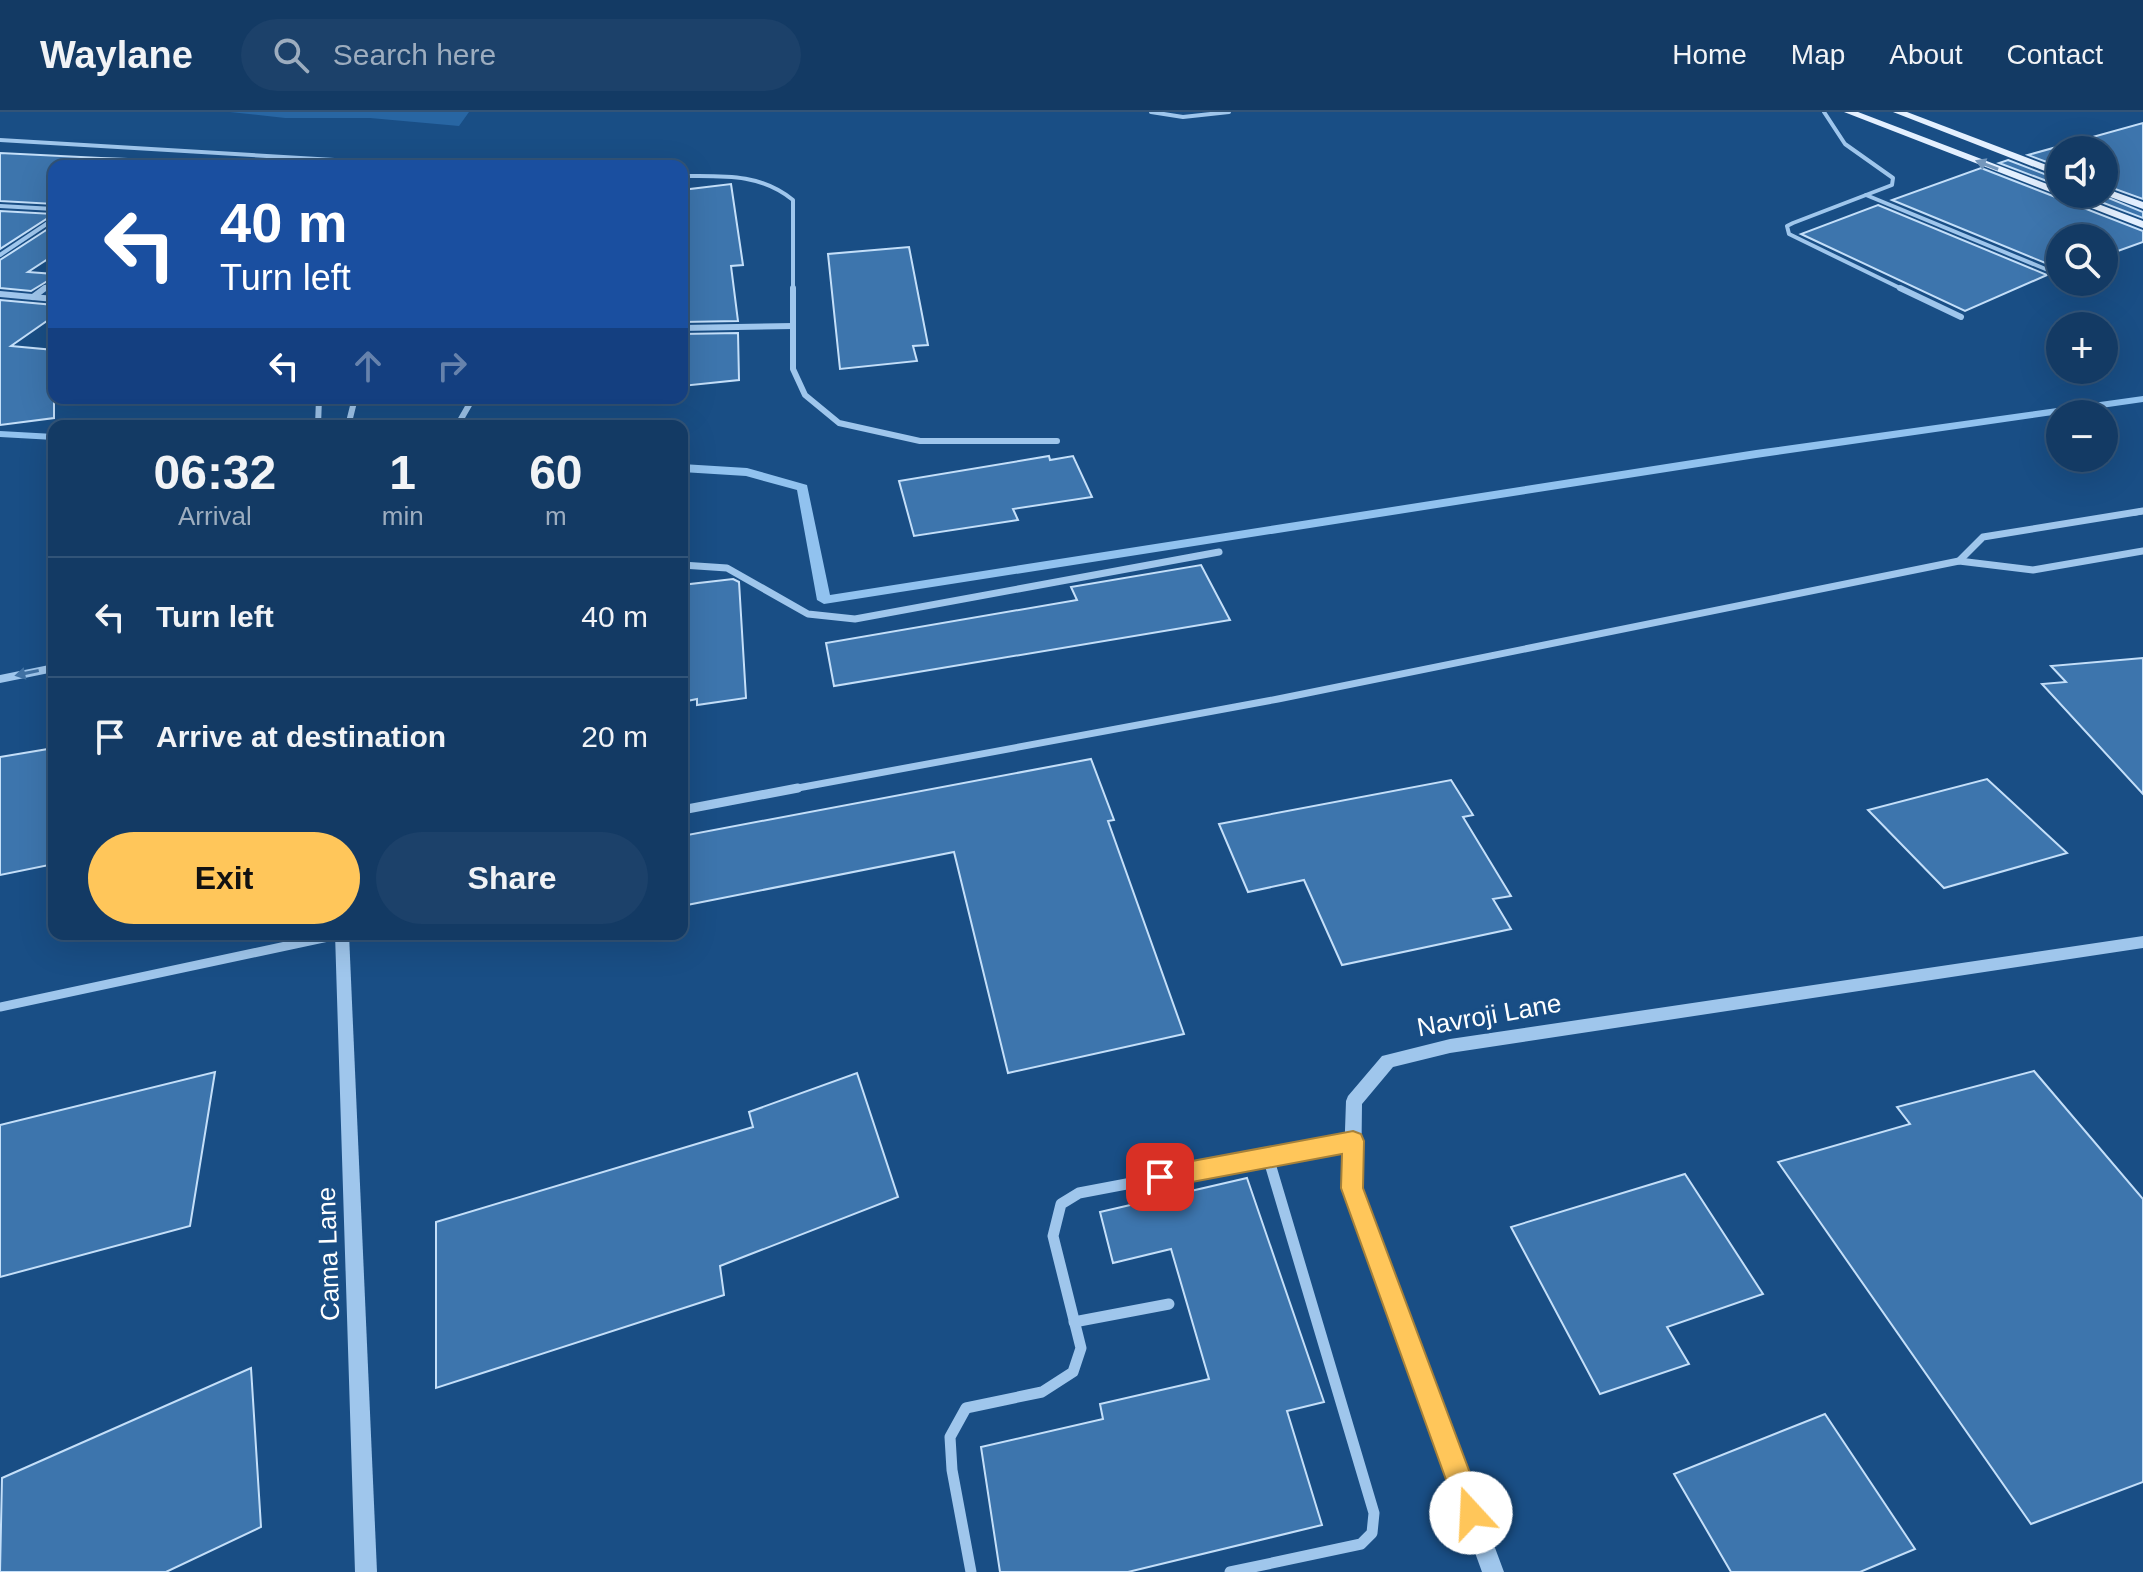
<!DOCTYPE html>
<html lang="en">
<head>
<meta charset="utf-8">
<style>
  body { margin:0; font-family:Helvetica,sans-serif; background:#1c416a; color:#f1f3f6; height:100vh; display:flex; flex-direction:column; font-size:30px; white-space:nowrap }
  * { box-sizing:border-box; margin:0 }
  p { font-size:26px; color:#9dadbf }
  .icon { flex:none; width:44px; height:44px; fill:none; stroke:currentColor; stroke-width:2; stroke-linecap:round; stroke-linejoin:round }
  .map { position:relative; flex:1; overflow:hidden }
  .sheet { position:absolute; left:48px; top:308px; width:640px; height:520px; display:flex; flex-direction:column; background:#133a64; border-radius:16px; box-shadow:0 8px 32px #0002,0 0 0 2px #325478 }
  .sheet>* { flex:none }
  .top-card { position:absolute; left:48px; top:48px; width:640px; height:244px; border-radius:16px; box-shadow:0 8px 32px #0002,0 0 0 2px #325478; background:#1a4fa0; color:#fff; overflow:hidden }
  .fabs { position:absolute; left:2046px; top:24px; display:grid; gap:16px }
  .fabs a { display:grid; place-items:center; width:72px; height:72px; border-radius:50%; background:#133a64; box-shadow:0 8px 32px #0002,0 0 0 2px #325478; font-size:40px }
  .pin { position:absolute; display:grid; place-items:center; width:68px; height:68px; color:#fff; margin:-34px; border-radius:16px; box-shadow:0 4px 12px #0006 }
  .me { position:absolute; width:88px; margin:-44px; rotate:340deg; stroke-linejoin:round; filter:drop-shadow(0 0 6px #0008) }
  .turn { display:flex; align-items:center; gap:28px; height:168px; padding:0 40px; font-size:36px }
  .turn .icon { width:104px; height:104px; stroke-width:2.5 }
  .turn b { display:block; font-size:56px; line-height:68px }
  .lanes { display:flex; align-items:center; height:76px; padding:0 40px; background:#0003; justify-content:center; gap:40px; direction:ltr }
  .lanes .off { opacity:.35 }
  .eta { display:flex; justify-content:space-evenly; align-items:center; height:136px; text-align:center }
  .eta b { font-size:48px; font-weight:800; line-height:56px }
  .primary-button { display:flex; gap:16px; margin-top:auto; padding:16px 40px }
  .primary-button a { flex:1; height:92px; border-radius:48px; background:#ffc65a; color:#111; font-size:32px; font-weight:800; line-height:92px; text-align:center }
  .primary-button a+a { background:#1c416a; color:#f1f3f6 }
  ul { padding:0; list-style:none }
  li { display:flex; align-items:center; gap:24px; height:120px; padding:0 40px; border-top:2px solid #325478 }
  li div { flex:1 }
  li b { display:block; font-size:30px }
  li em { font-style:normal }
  header { display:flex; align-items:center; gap:48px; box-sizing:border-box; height:112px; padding:0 40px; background:#133a64; border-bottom:2px solid #325478 }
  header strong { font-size:38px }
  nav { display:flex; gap:44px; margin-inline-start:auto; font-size:28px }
  .search { width:560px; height:72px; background:#1c416a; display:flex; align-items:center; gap:20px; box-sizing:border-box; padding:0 28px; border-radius:44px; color:#9dadbf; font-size:30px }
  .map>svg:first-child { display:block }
</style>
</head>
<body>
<header>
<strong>Waylane</strong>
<div class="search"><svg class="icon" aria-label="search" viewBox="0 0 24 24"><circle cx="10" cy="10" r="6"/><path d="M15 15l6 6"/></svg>Search here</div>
<nav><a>Home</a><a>Map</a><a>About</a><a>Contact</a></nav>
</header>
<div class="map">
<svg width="2143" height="1460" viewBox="0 0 2143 1460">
  <rect width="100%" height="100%" fill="#194e85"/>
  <!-- green -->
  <path fill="#2866a3" d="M 230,0 L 469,0 L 459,14 L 370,6 L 285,6 Z"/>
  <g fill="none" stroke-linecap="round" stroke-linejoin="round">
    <!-- stream -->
    <g fill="#91c2ef" fill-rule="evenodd">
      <path d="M 2143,284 L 2143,290 L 1756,346 L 824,492 L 817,488 L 797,378 L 746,364 L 682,360 L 682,352 L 747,356 L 807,373 L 830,483 L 1756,338 Z"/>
      <path d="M 0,319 L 54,322 L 54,328 L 0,325 Z"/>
    </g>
  </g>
  <!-- building -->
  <g fill="#3d75ad" stroke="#c4dff9" stroke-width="2">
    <path d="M 2143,11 L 2143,87 L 2104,73 L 2104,38 L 2060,38 L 2060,55 L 2028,43 Z"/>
    <path d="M 0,41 L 101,46 L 125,47 L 115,54 L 54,54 L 54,92 L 0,89 Z"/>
    <path d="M 2008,48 L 2060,68 L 2060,74 L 1999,51 Z"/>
    <path d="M 1981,56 L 2143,119 L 2143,130 L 2104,144 L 2104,126 L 2060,126 L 2060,157 L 1892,88 Z"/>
    <path d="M 731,72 L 743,153 L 731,154 L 738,209 L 682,210 L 682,78 Z"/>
    <path d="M 2080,82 L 2099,82 L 2143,100 L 2143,106 Z"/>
    <path d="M 1878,93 L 2047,163 L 1965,199 L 1801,122 Z"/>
    <path d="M 0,99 L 54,102 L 0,137 Z"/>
    <path d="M 54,113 L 54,143 L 28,160 L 54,162 L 54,165 L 31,179 L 0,176 L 0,148 Z"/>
    <path d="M 909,135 L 928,233 L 913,234 L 917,249 L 840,257 L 828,142 Z"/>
    <path d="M 0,188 L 54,193 L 54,204 L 11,234 L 54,238 L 54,306 L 0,313 Z"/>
    <path d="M 738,221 L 739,268 L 682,274 L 682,222 Z"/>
    <path d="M 1049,344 L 1050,348 L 1073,344 L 1092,385 L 1013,397 L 1018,408 L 914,424 L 899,369 Z"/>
    <path d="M 1201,453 L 1230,508 L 834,574 L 826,531 L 1077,488 L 1071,475 Z"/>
    <path d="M 733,467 L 739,470 L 746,586 L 697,593 L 697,587 L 682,590 L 682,473 Z"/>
    <path d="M 2143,546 L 2143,682 L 2042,572 L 2066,570 L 2051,554 Z"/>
    <path d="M 54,636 L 54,752 L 0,763 L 0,645 Z"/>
    <path d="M 1091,647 L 1114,708 L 1108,709 L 1184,922 L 1008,961 L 954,740 L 682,794 L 682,724 Z"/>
    <path d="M 1987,667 L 2067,741 L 1944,776 L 1868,698 Z"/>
    <path d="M 1451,668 L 1473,703 L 1463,705 L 1511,784 L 1493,787 L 1511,817 L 1342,853 L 1304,768 L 1248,780 L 1219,712 Z"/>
    <path d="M 2034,959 L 2143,1087 L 2143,1370 L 2031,1412 L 1778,1050 L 1910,1012 L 1897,995 Z"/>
    <path d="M 215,960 L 190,1114 L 0,1165 L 0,1013 Z"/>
    <path d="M 857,961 L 898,1085 L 720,1154 L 724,1183 L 436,1276 L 436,1110 L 753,1015 L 749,1000 Z"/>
    <path d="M 1685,1062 L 1763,1182 L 1667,1215 L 1689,1252 L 1600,1282 L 1511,1115 Z"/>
    <path d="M 1247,1066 L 1324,1290 L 1287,1299 L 1322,1413 L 1128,1460 L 1000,1460 L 981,1335 L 1103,1307 L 1100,1292 L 1209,1267 L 1171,1137 L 1113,1151 L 1100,1100 Z"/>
    <path d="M 251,1256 L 261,1415 L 166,1460 L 0,1460 L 2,1366 Z"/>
    <path d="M 1825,1302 L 1915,1437 L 1860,1460 L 1731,1460 L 1674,1362 Z"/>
  </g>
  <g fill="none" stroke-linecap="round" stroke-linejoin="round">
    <!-- minor-far4 -->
    <g stroke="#9fc6ec" stroke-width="4">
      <path d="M 1151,0 L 1183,5 L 1229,0"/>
      <path d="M 1824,0 L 1845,32 L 1893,66 L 1892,73 L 1793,111 L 1787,114 L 1789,122 L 1904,178"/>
      <path d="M 0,28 L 436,54"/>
      <path d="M 223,54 L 236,50 L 332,54"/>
      <path d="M 682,64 C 723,64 760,61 793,88 L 793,178"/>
      <path d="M 1866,83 L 2060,163"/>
      <path d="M 0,94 L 54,97"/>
      <path d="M 0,143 L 54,107"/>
      <path d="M 42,178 L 54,170"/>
    </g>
    <!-- minor-far3 -->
    <g stroke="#9fc6ec" stroke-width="6">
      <path d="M 793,176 L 793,257 L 805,283 L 839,311 L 920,329 L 1057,329"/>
      <path d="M 1900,176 L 1961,205"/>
      <path d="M 0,182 L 54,187"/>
      <path d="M 33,185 L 45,176"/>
      <path d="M 682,216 L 793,214"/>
      <path d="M 318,314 L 319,286"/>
      <path d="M 348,314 L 355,286"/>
      <path d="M 457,314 L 473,286"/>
      <path d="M 2133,401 L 2143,399"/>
    </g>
    <!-- minor-far2 -->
    <g stroke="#9fc6ec" stroke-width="7">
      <path d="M 1959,449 L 2033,458 L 2143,439"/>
      <path d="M 682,453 L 727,456 L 808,502 L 855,507 L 1219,440"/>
      <path d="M 787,678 L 1278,587 L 1959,449 L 1983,425 L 2143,399"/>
    </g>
    <!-- minor-far1 -->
    <g stroke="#9fc6ec" stroke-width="9">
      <path d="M 682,698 L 798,676"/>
      <path d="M 0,895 L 342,822"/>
    </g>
    <!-- minor -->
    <g stroke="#9fc6ec" stroke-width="11">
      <path d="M 1074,1210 L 1169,1192"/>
      <path d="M 971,1460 L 952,1358 L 950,1325 L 966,1296 L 1042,1280 L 1073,1260 L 1081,1236 L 1053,1124 L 1061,1092 L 1079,1081 L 1353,1029"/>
      <path d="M 1230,1460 L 1361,1432 L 1372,1421 L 1374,1401 L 1268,1045"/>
    </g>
    <!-- tertiary -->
    <g fill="#9fc6ec" fill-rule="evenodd">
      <path d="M 54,552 L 54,560 L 0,571 L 0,563 Z"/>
      <path d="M 335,822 L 349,822 L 377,1460 L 355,1460 Z"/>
      <path d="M 2143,824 L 2143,836 L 1450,941 L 1393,955 L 1362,992 L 1361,1076 L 1504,1460 L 1482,1460 L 1343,1076 L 1346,989 L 1348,984 L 1382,944 L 1450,927 Z"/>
    </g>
    <!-- primary -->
    <g fill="#e4f0ff" fill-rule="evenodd">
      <path d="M 1844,0 L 1858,0 L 2060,77 L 2060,82 L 2072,82 L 2143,109 L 2143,116 Z"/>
      <path d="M 1893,0 L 1907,0 L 2060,58 L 2060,65 Z"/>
      <path d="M 2104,76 L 2143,90 L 2143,97 L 2102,82 Z"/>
    </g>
  </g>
  <!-- one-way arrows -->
  <defs><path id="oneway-solid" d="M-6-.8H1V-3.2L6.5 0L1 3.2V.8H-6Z" transform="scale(2)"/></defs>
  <use fill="#7497bc" href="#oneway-solid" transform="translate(1987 53) rotate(-159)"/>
  <use fill="#4172a4" href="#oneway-solid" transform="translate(27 561) rotate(168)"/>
  <!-- route -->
  <path fill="#ffc65a" stroke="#a6813a" stroke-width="2" d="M 1353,1019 L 1361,1022 L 1364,1029 L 1363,1076 L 1485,1401 L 1481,1410 L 1471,1414 L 1462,1410 L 1458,1401 L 1341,1076 L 1342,1042 L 1160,1076 L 1152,1073 L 1149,1065 L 1152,1058 L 1160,1055 Z"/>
  <g text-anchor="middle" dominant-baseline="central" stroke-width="7" stroke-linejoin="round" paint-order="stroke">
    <!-- near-street labels -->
    <g font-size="26" fill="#fff" stroke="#194e85">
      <text transform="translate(1489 903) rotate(-10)">Navroji Lane</text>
      <text transform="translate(328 1142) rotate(-92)">Cama Lane</text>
    </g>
  </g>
</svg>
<div class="fabs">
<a><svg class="icon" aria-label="sound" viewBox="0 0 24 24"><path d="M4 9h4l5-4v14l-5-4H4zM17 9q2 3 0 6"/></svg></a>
<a><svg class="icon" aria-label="search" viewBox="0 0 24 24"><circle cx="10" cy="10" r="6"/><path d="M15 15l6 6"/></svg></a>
<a>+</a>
<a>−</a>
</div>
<div class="pin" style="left:1160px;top:1065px;background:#d93025"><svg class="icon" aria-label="arrive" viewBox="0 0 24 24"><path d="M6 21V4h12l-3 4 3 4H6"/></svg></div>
<svg class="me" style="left:1471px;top:1401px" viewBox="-20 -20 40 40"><circle r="19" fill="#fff"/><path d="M0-13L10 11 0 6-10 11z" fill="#ffc65a"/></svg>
<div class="top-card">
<div class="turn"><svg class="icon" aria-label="left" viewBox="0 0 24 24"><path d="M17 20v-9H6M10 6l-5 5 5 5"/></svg><div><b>40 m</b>Turn left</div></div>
<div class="lanes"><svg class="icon" aria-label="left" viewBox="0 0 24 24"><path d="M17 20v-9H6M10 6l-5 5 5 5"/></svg><svg class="icon off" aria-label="ahead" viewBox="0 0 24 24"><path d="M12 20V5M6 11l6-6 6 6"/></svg><svg class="icon off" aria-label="right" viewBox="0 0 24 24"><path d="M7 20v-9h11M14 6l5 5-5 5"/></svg></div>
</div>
<section class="sheet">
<div class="eta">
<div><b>06:32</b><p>Arrival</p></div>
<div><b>1</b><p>min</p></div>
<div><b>60</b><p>m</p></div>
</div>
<ul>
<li><svg class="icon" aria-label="left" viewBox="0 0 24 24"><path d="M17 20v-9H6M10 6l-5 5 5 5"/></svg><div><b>Turn left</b></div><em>40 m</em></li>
<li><svg class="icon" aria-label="arrive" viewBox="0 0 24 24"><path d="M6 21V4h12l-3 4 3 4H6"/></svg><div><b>Arrive at destination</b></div><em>20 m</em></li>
</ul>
<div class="primary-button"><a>Exit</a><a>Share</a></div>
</section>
</div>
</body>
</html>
